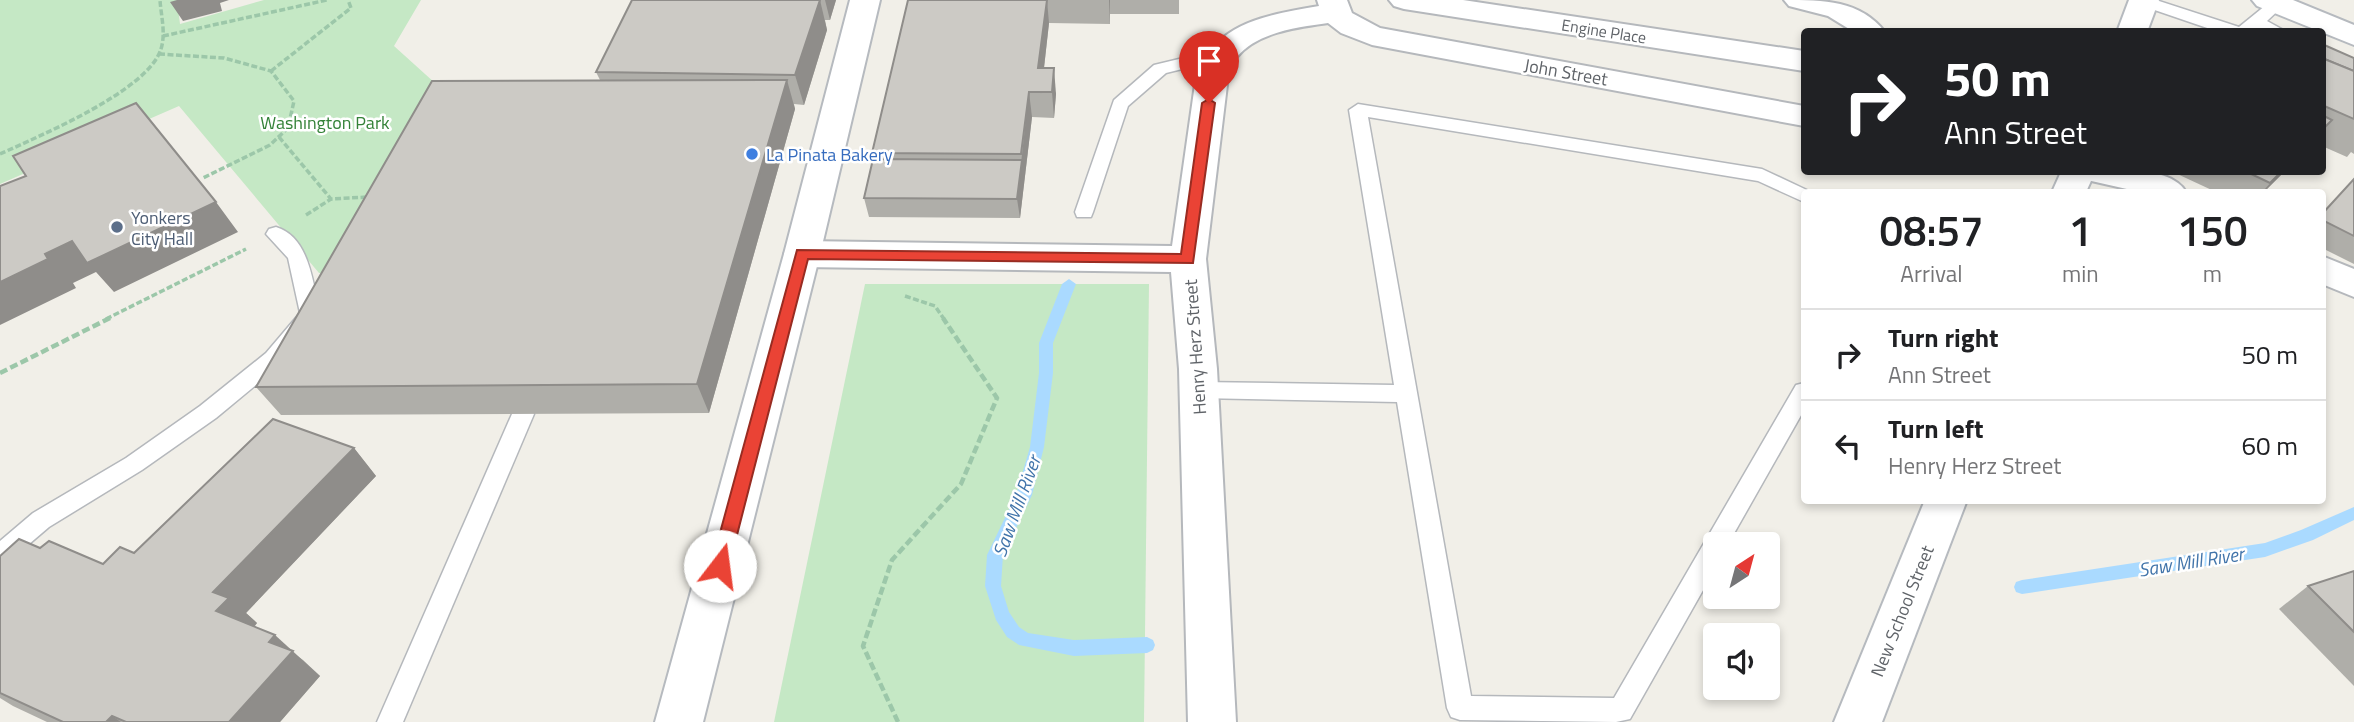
<!DOCTYPE html>
<html lang="en">
<head>
<meta charset="utf-8">
<style>
  body { margin:0; font-family:"Titillium Web",sans-serif; background:#f2f2f2; color:#202124; height:100vh; display:flex; flex-direction:column; font-size:26px; white-space:nowrap }
  * { box-sizing:border-box; margin:0 }
  p { font-size:23px; color:#757577 }
  .icon { flex:none; width:38px; height:38px; fill:none; stroke:currentColor; stroke-width:2; stroke-linecap:round; stroke-linejoin:round }
  .map { position:relative; flex:1; overflow:hidden }
  .drawer { position:absolute; left:1801px; top:189px; width:525px; height:315px; display:flex; flex-direction:column; background:#fff; border-radius:7px; box-shadow:0 4px 10px #0003 }
  .drawer>* { flex:none }
  .top-card { position:absolute; left:1801px; top:28px; width:525px; height:147px; border-radius:7px; box-shadow:0 4px 10px #0003; background:#202124; color:#fff; overflow:hidden }
  .needle { width:46px; rotate:36deg }
  .buttons { position:absolute; left:1703px; top:532px; display:grid; gap:14px }
  .buttons a { display:grid; place-items:center; width:77px; height:77px; border-radius:7px; background:#fff; box-shadow:0 4px 10px #0003; font-size:35px }
  .pin { position:absolute; display:grid; place-items:center; width:60px; height:60px; color:#fff; margin:-72px -30px; border-radius:50% 50% 50% 0; rotate:-45deg; box-shadow:0 0 7px #0007 }
  .pin .icon { rotate:45deg }
  .me { position:absolute; width:77px; margin:-38px; rotate:15deg; stroke-linejoin:round; filter:drop-shadow(0 0 5px #0008) }
  .turn { display:flex; align-items:center; gap:24px; height:147px; padding:0 28px; font-size:32px }
  .turn .icon { width:91px; height:91px; stroke-width:2.5 }
  .turn b { display:block; font-size:49px; line-height:60px }
  .eta { display:flex; justify-content:space-evenly; align-items:center; height:119px; text-align:center }
  .eta b { font-size:42px; font-weight:600; line-height:49px }
  ul { padding:0; list-style:none }
  li { display:flex; align-items:center; gap:21px; height:91px; padding:0 28px; border-top:2px solid #e0e0e0 }
  li div { flex:1 }
  li b { display:block; font-size:26px }
  li em { font-style:normal }
  .map>svg:first-child { display:block }
</style>
</head>
<body>
<div class="map">
<svg width="2354" height="722" viewBox="0 0 2354 722">
  <rect width="100%" height="100%" fill="#f1efe8"/>
  <!-- green -->
  <g fill="#c5e8c5">
    <path d="M 0,0 L 177,0 L 180,24 L 264,0 L 421,0 L 394,46 L 456,102 L 366,274 L 319,273 L 179,106 L 0,184 Z"/>
    <path d="M 865,284 L 1149,284 L 1144,722 L 774,722 Z"/>
  </g>
  <g fill="none" stroke-linecap="round" stroke-linejoin="round">
    <!-- stream -->
    <g fill="#aadaff" fill-rule="evenodd">
      <path d="M 1069,279 L 1076,284 L 1053,343 L 1053,373 L 1044,447 L 1032,495 L 1003,555 L 1001,586 L 1009,612 L 1019,627 L 1028,633 L 1074,640 L 1147,637 L 1153,640 L 1155,645 L 1153,650 L 1147,653 L 1074,656 L 1019,645 L 1007,637 L 996,620 L 985,586 L 987,555 L 1016,495 L 1030,447 L 1039,373 L 1039,343 L 1062,284 Z"/>
      <path d="M 2354,507 L 2354,520 L 2313,540 L 2265,557 L 2022,594 L 2016,592 L 2014,587 L 2016,582 L 2022,580 L 2265,543 L 2301,530 Z"/>
    </g>
    <!-- lane casing -->
    <g stroke="#b5b8bc" stroke-width="3">
      <g id="lane">
        <path d="M 2156,0 L 2239,27 L 2271,1 L 2280,0 L 2285,4 L 2267,21 L 2287,32 L 2264,32 L 2257,29 L 2254,32 L 2219,32 L 2137,4 L 2135,1 Z"/>
        <path d="M 1225,48 L 1233,53 L 1231,57 L 1166,73 L 1128,106 L 1093,212 L 1091,217 L 1077,217 L 1075,212 L 1114,100 L 1154,65 Z"/>
        <path d="M 1358,104 L 1762,169 L 1811,192 L 1804,192 L 1804,202 L 1758,181 L 1368,117 L 1471,696 L 1614,698 L 1796,385 L 1804,383 L 1804,410 L 1728,544 L 1715,544 L 1715,569 L 1630,719 L 1616,722 L 1460,720 L 1451,717 L 1447,708 L 1397,402 L 1199,398 L 1191,396 L 1188,390 L 1191,384 L 1199,382 L 1394,385 L 1349,110 Z"/>
        <path d="M 276,227 C 310,237 313,285 320,314 L 280,365 L 216,418 L 142,470 L 49,527 L 8,562 L 0,565 L 0,541 L 33,513 L 126,458 L 200,406 L 266,353 L 300,313 L 288,258 L 266,234 L 269,229 Z"/>
        <path d="M 523,405 L 531,408 L 534,414 L 403,722 L 377,722 L 512,414 L 515,408 Z"/>
      </g>
    </g>
    <!-- street casing -->
    <g stroke="#b5b8bc" stroke-width="4">
      <g id="street">
        <path d="M 1317,0 L 1347,0 L 1352,13 L 1380,28 L 1804,106 L 1804,126 L 1372,45 L 1341,33 L 1328,23 C 1299,27 1257,32 1237,57 C 1233,63 1231,71 1228,77 L 1206,259 L 1217,369 L 1236,722 L 1188,722 L 1179,369 L 1171,272 L 802,267 L 789,263 L 784,254 L 789,245 L 802,241 L 1172,246 L 1196,77 C 1202,66 1207,53 1216,44 C 1241,18 1284,12 1319,6 Z"/>
        <path d="M 1389,0 L 1463,0 L 1804,51 L 1804,71 L 1404,9 L 1394,6 Z"/>
        <path d="M 1784,0 C 1824,0 1860,0 1885,32 L 1854,32 L 1828,16 L 1789,6 Z"/>
        <path d="M 2082,172 C 2110,169 2170,165 2186,192 L 2140,192 L 2087,180 Z"/>
        <path d="M 2322,256 L 2354,269 L 2354,297 L 2322,284 Z"/>
      </g>
    </g>
    <!-- secondary casing -->
    <g stroke="#b6babf" stroke-width="4">
      <g id="secondary">
        <path d="M 850,0 L 880,0 L 820,254 L 703,722 L 655,722 L 784,254 Z"/>
        <path d="M 2129,0 L 2159,0 L 2147,32 L 2117,32 Z"/>
        <path d="M 2252,0 L 2293,0 L 2354,25 L 2354,45 L 2257,6 Z"/>
        <path d="M 2061,172 L 2095,172 L 2086,192 L 2052,192 Z"/>
        <path d="M 1925,500 L 1967,500 L 1882,722 L 1834,722 Z"/>
      </g>
    </g>
    <!-- path-far1 -->
    <g stroke="#9cc7a9" stroke-width="3.5" stroke-dasharray="6 2.5" stroke-linecap="butt">
      <path d="M 163,36 L 327,0"/>
      <path d="M 159,54 L 224,58 L 271,71 L 294,101 L 288,128 L 270,145 L 203,178"/>
      <path d="M 271,71 L 351,8 L 348,0"/>
      <path d="M 279,137 L 331,199 L 368,197"/>
      <path d="M 0,154 C 39,136 148,91 161,49 C 166,33 161,16 160,0"/>
      <path d="M 306,215 L 331,199"/>
      <path d="M 905,296 L 935,306 L 944,319"/>
      <path d="M 106,319 L 246,249"/>
    </g>
    <!-- path -->
    <g stroke="#9cc7a9" stroke-width="4.5" stroke-dasharray="8 3.5" stroke-linecap="butt">
      <path d="M 0,373 L 110,318"/>
      <path d="M 898,722 L 863,646 L 892,560 L 961,484 L 997,398 L 943,318"/>
    </g>
    <!-- lane -->
    <use href="#lane" fill="#fff" fill-rule="evenodd"/>
    <!-- street -->
    <use href="#street" fill="#fff" fill-rule="evenodd"/>
    <!-- secondary -->
    <use href="#secondary" fill="#fff" fill-rule="evenodd"/>
  </g>
  <!-- wall -->
  <g fill="#afaea9">
    <path d="M 632,0 L 836,0 L 830,20 L 825,20 L 827,30 L 804,105 L 794,104 L 795,109 L 709,413 L 281,415 L 256,387 L 600,80 L 596,72 Z"/>
    <path d="M 908,0 L 1179,0 L 1179,14 L 1110,14 L 1110,24 L 1049,23 L 1044,68 L 1056,94 L 1054,118 L 1032,117 L 1020,218 L 869,217 L 864,198 L 873,159 L 872,153 Z"/>
    <path d="M 2322,44 L 2354,58 L 2354,154 L 2351,152 L 2347,157 L 2322,146 Z"/>
    <path d="M 2173,172 L 2284,172 L 2264,192 L 2216,192 Z"/>
    <path d="M 2354,179 L 2354,264 L 2322,248 L 2322,214 Z"/>
    <path d="M 354,448 L 376,476 L 246,613 L 257,623 L 255,626 L 303,660 L 320,676 L 280,722 L 47,722 L 13,706 L 0,698 L 0,556 L 40,548 L 103,564 L 134,553 Z"/>
    <path d="M 2354,571 L 2354,686 L 2279,609 L 2308,586 Z"/>
  </g>
  <!-- shaded-wall -->
  <g fill="#8f8d8a">
    <path d="M 177,0 L 229,0 L 220,3 L 222,11 L 183,21 L 170,2 Z"/>
    <path d="M 820,0 L 827,30 L 804,105 L 795,75 Z"/>
    <path d="M 825,0 L 836,0 L 830,20 Z"/>
    <path d="M 1047,0 L 1049,23 L 1041,94 L 1038,68 Z"/>
    <path d="M 1109,0 L 1110,0 L 1110,24 Z"/>
    <path d="M 1054,68 L 1056,94 L 1054,118 L 1052,92 Z"/>
    <path d="M 787,80 L 795,109 L 709,413 L 697,384 Z"/>
    <path d="M 1029,92 L 1032,117 L 1020,218 L 1017,199 Z"/>
    <path d="M 2281,172 L 2284,172 L 2264,192 L 2262,192 Z"/>
    <path d="M 216,202 L 238,232 L 114,292 L 96,272 L 73,283 L 76,288 L 0,325 L 0,282 L 45,254 L 72,241 Z"/>
    <path d="M 354,448 L 376,476 L 246,613 L 257,623 L 245,637 L 216,611 L 213,592 Z"/>
    <path d="M 275,635 L 320,676 L 280,722 L 229,722 L 269,642 Z"/>
    <path d="M 112,716 L 121,722 L 106,722 Z"/>
  </g>
  <!-- building -->
  <g fill="#cccac5" stroke="#8f8d8a" stroke-width="2">
    <path d="M 632,0 L 820,0 L 795,75 L 596,72 Z"/>
    <path d="M 908,0 L 1047,0 L 1038,68 L 1054,68 L 1052,92 L 1029,92 L 1021,154 L 872,153 Z"/>
    <path d="M 2322,44 L 2354,58 L 2354,71 L 2322,58 Z"/>
    <path d="M 2322,58 L 2354,71 L 2354,119 L 2322,105 Z"/>
    <path d="M 787,80 L 697,384 L 256,387 L 432,81 Z"/>
    <path d="M 136,103 L 216,202 L 87,263 L 72,241 L 45,254 L 48,259 L 0,282 L 0,186 L 26,176 L 13,156 Z"/>
    <path d="M 2322,115 L 2332,120 L 2322,130 Z"/>
    <path d="M 873,159 L 1022,160 L 1017,199 L 864,198 Z"/>
    <path d="M 2247,172 L 2281,172 L 2270,183 Z"/>
    <path d="M 2354,179 L 2354,236 L 2322,220 L 2322,214 Z"/>
    <path d="M 273,419 L 354,448 L 213,592 L 229,598 L 216,611 L 275,635 L 269,642 L 293,651 L 229,722 L 126,722 L 112,716 L 106,722 L 63,722 L 0,693 L 0,556 L 19,539 L 40,548 L 49,541 L 103,564 L 120,547 L 134,553 Z"/>
    <path d="M 2354,571 L 2354,632 L 2308,586 Z"/>
  </g>
  <!-- route -->
  <path fill="#ea4335" stroke="#982c22" stroke-width="2" d="M 1209,99 L 1215,103 L 1193,263 L 808,259 L 729,566 L 726,571 L 720,574 L 713,571 L 711,566 L 797,250 L 1181,254 L 1202,103 Z"/>
  <!-- markers -->
  <circle fill="#3f7fe0" stroke="#fff" stroke-width="2.5" cx="752" cy="154" r="7"/>
  <circle fill="#5c6f8a" stroke="#fff" stroke-width="2.5" cx="117" cy="227" r="7"/>
  <g text-anchor="middle" dominant-baseline="central" stroke-width="5" stroke-linejoin="round" paint-order="stroke">
    <!-- far-street labels -->
    <g font-size="16" fill="#5f6368" stroke="#fff">
      <text transform="translate(1604 31) rotate(9)">Engine Place</text>
    </g>
    <!-- street labels -->
    <g font-size="18" fill="#5f6368" stroke="#fff">
      <text transform="translate(1566 72) rotate(10)">John Street</text>
      <text transform="translate(1195 347) rotate(-94)">Henry Herz Street</text>
      <text transform="translate(1902 611) rotate(-68)">New School Street</text>
    </g>
    <!-- park labels -->
    <g font-size="18" fill="#348238" stroke="#fff">
      <text x="325" y="122">Washington Park</text>
    </g>
    <!-- shop labels -->
    <g font-size="18" fill="#366cbe" stroke="#fff" text-anchor="start">
      <text x="766" y="154">La Pinata Bakery</text>
    </g>
    <!-- service labels -->
    <g font-size="18" fill="#4e5e75" stroke="#fff" text-anchor="start">
      <text x="131" y="217">Yonkers<tspan x="131" dy="21">City Hall</tspan></text>
    </g>
    <!-- water labels -->
    <g font-size="19" font-style="italic" fill="#4174aa" stroke="#fff">
      <text transform="translate(1016 506) rotate(-70)">Saw Mill River</text>
      <text transform="translate(2191 561) rotate(-9)">Saw Mill River</text>
    </g>
  </g>
</svg>
<div class="buttons">
<a><svg class="needle" viewBox="-14 -14 28 28"><path d="M0-13l5 13h-10z" fill="#e53935"/><path d="M0 13l5-13h-10z" fill="#757577"/></svg></a>
<a><svg class="icon" aria-label="sound" viewBox="0 0 24 24"><path d="M4 9h4l5-4v14l-5-4H4zM17 9q2 3 0 6"/></svg></a>
</div>
<div class="pin" style="left:1209px;top:103px;background:#d93025"><svg class="icon" aria-label="arrive" viewBox="0 0 24 24"><path d="M6 21V4h12l-3 4 3 4H6"/></svg></div>
<svg class="me" style="left:720px;top:566px" viewBox="-20 -20 40 40"><circle r="19" fill="#fff"/><path d="M0-13L10 11 0 6-10 11z" fill="#ea4335"/></svg>
<div class="top-card">
<div class="turn"><svg class="icon" aria-label="right" viewBox="0 0 24 24"><path d="M7 20v-9h11M14 6l5 5-5 5"/></svg><div><b>50 m</b>Ann Street</div></div>
</div>
<section class="drawer">
<div class="eta">
<div><b>08:57</b><p>Arrival</p></div>
<div><b>1</b><p>min</p></div>
<div><b>150</b><p>m</p></div>
</div>
<ul>
<li><svg class="icon" aria-label="right" viewBox="0 0 24 24"><path d="M7 20v-9h11M14 6l5 5-5 5"/></svg><div><b>Turn right</b><p>Ann Street</p></div><em>50 m</em></li>
<li><svg class="icon" aria-label="left" viewBox="0 0 24 24"><path d="M17 20v-9H6M10 6l-5 5 5 5"/></svg><div><b>Turn left</b><p>Henry Herz Street</p></div><em>60 m</em></li>
</ul>
</section>
</div>
</body>
</html>
